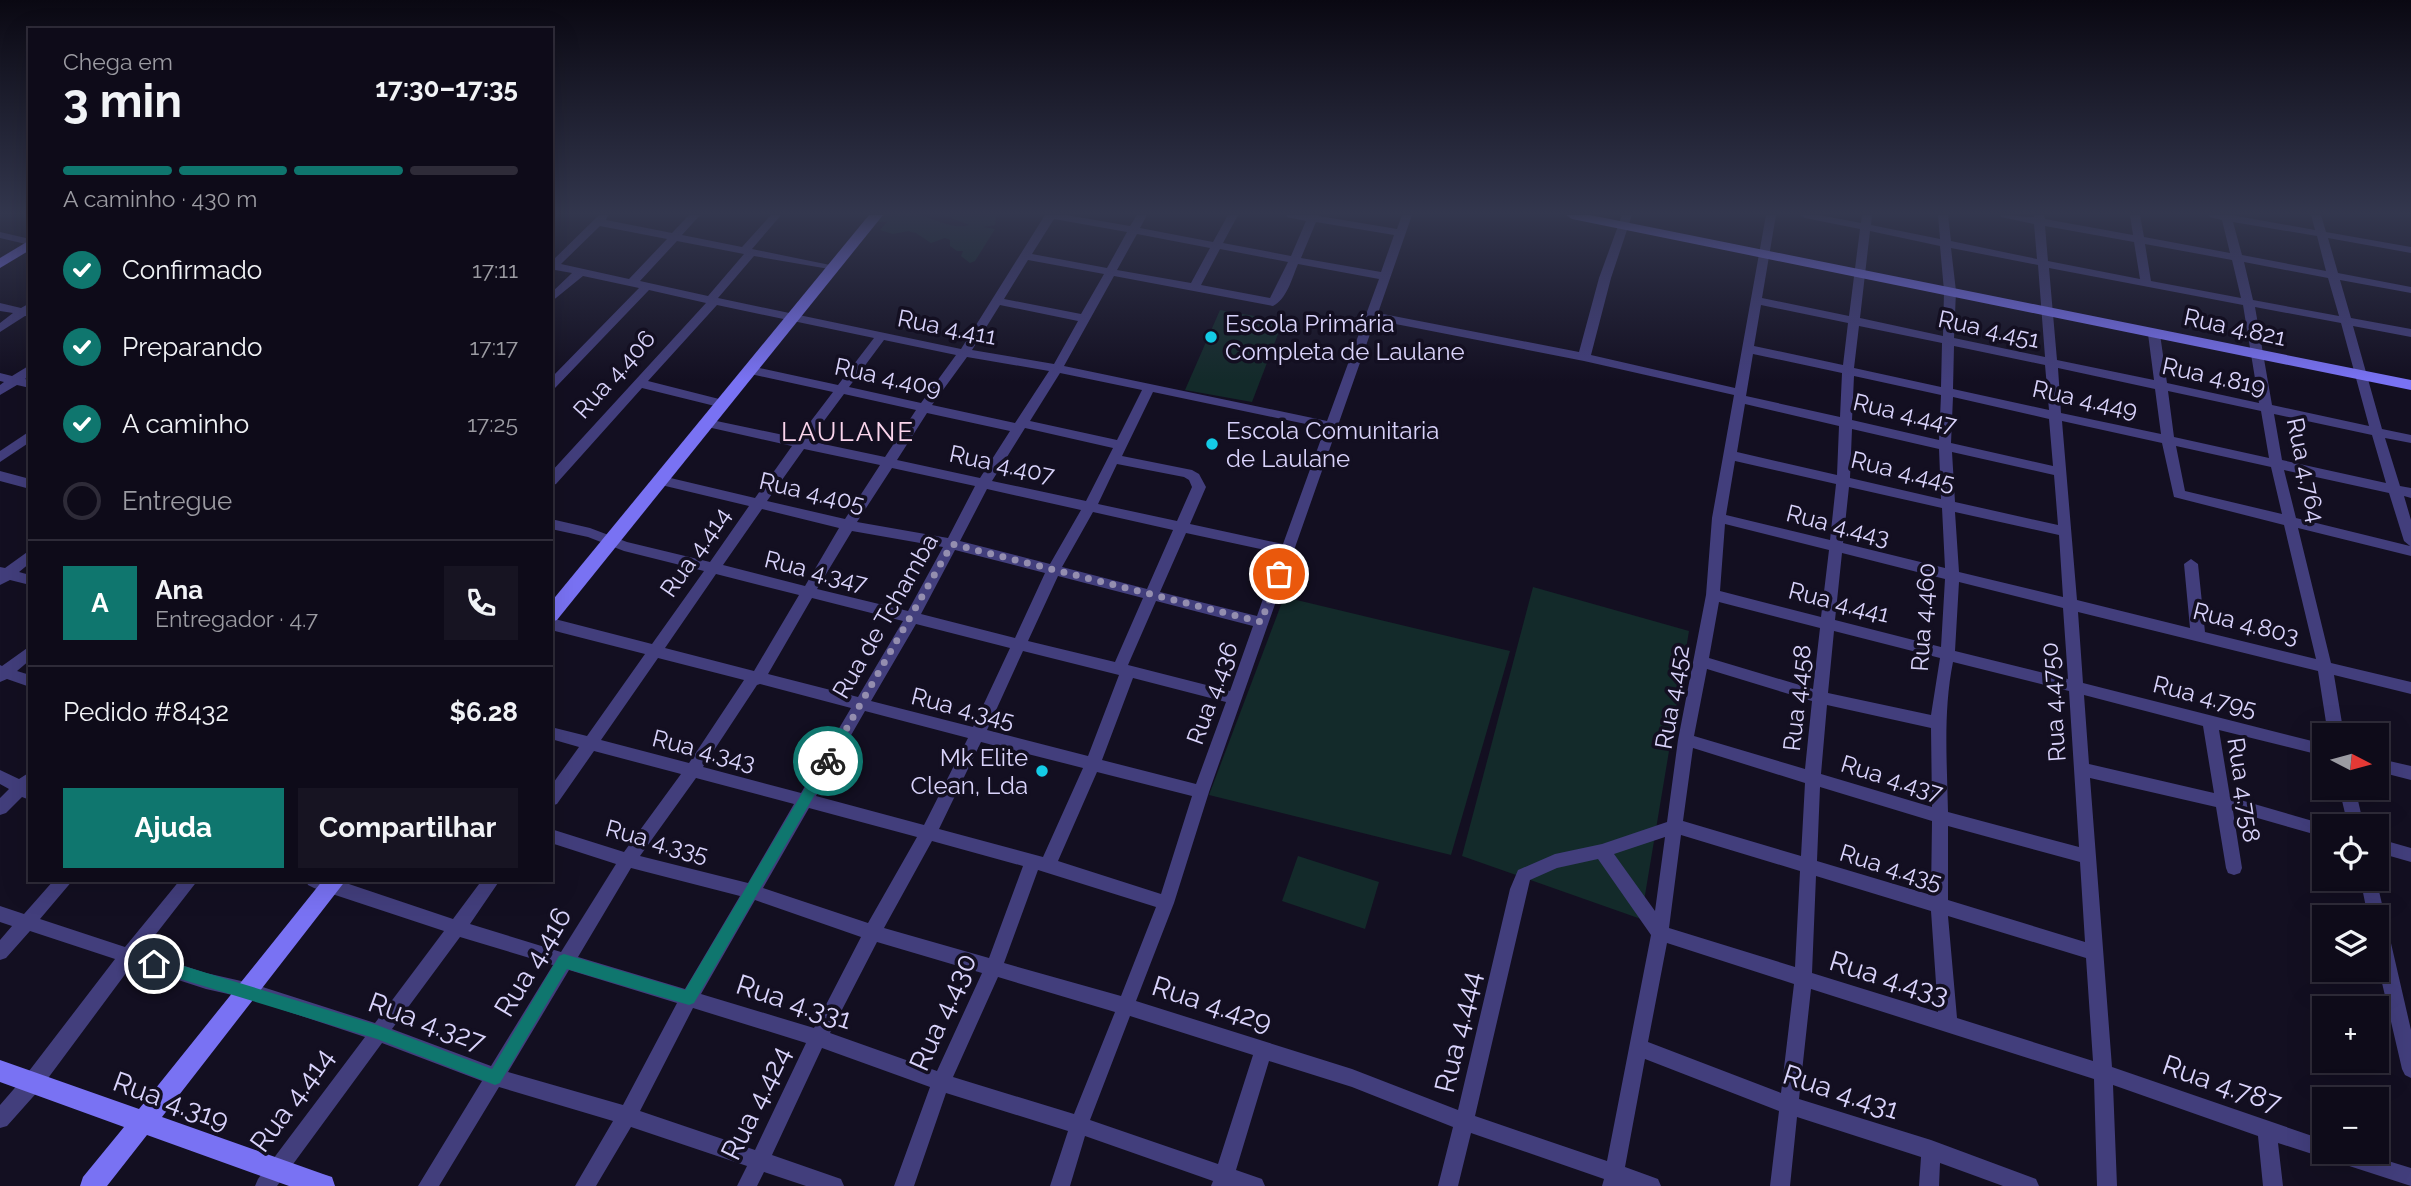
<!DOCTYPE html>
<html lang="pt">
<head>
<meta charset="utf-8">
<style>
	:root { --surface:#0e0b19; --page:#171422; --text:#f1f3f6; --muted:#9b9ba2; --line:#2e2b38; --accent:#0f766e }
	body { margin:0; font-family:Raleway,sans-serif; background:var(--page); color:var(--text); height:100vh; display:flex; flex-direction:column; font-size:26px; white-space:nowrap }
	* { box-sizing:border-box; margin:0 }
	p { font-size:23px; color:var(--muted) }
	.icon { flex:none; width:38px; height:38px; fill:none; stroke:currentColor; stroke-width:2; stroke-linecap:round; stroke-linejoin:round }
	.map { position:relative; flex:1; overflow:hidden }
	.details { position:absolute; left:28px; top:28px; width:525px; height:854px; display:flex; flex-direction:column; background:var(--surface); border-radius:0px; box-shadow:0 7px 28px #0002,0 0 0 2px var(--line) }
	.details>* { flex:none }
	.needle { width:46px; rotate:96deg }
	.tools { position:absolute; left:2312px; top:723px; display:grid; gap:14px }
	.tools a { display:grid; place-items:center; width:77px; height:77px; border-radius:0px; background:var(--surface); box-shadow:0 7px 28px #0002,0 0 0 2px var(--line); font-size:35px }
	.pin { position:absolute; display:grid; place-items:center; width:60px; height:60px; color:#fff; margin:-30px; border:4px solid #fff; border-radius:50%; box-shadow:0 2px 7px #0007 }
	.courier { position:absolute; display:grid; place-items:center; width:70px; height:70px; margin:-35px; border:5px solid #0f766e; border-radius:50%; background:#fff; color:#222; box-shadow:0 2px 9px #0007 }
	.head em { font-style:normal; font-weight:700 }
	.head div { display:flex; flex-direction:column-reverse }
	.head { display:flex; align-items:center; justify-content:space-between; height:119px; padding:0 35px }
	h1 { font-size:46px; font-weight:700; line-height:52px }
	.bar { display:grid; grid-template-columns:repeat(4,1fr); gap:10px 7px; align-content:center; height:84px; padding:0 35px }
	.bar i { height:9px; border-radius:5px; background:var(--line) }
	.bar .on { background:var(--accent) }
	.bar p { grid-column:span 4 }
	.line { display:flex; align-items:center; gap:18px; padding:0 35px; border-top:2px solid var(--line) }
	.line div { flex:1 }
	.round { display:grid; place-items:center; flex:none; width:74px; height:74px; border-radius:0px; background:var(--page) }
	ol { padding:0 35px; list-style:none }
	li { display:flex; align-items:center; gap:21px; height:77px }
	li p { margin-inline-start:auto }
	li .icon { padding:7px; border-radius:50%; background:var(--accent); color:#fff; stroke-width:4 }
	li:last-child { color:var(--muted) }
	li i { width:38px; height:38px; border:4px solid var(--line); border-radius:50% }
	.cta { display:flex; gap:14px; margin-top:auto; padding:14px 35px }
	.cta a { flex:1; height:80px; border-radius:0px; background:var(--accent); color:#fff; font-size:28px; font-weight:700; line-height:80px; text-align:center }
	.cta a+a { background:var(--page); color:var(--text) }
	.map>svg:first-child { display:block }
</style>
</head>
<body>
<div class="map">
<svg width="2411" height="1186" viewBox="0 0 2411 1186">
	<rect width="100%" height="100%" fill="#130f21"/>
	<g fill="#132a2a">
		<path d="M881,215C893,215 910,212 921,215C935,220 955,230 969,225L944,215H996L995,225L983,227L995,229L975,261L970,263L961,256L963,251H957L950,246V240L945,238L931,243L916,233L908,231L893,234L880,230L887,222H877V218Z"/>
		<path d="M1220,310L1283,321L1252,402L1185,390Z"/>
		<path d="M1533,587L1689,631L1641,919L1462,856Z"/>
		<path d="M1284,597L1510,651L1451,855L1209,795Z"/>
		<path d="M1298,856L1379,882L1365,929L1282,901Z"/>
	</g>
	<g fill="none" stroke-linecap="round" stroke-linejoin="round">
		<g fill="#423e7c" fill-rule="evenodd">
			<path d="M599,215H608L606,220L672,233L689,215H700L682,235L742,247L771,215H781L752,249L835,266V270L754,256L718,298L961,349L1045,215H1066L1130,226L1137,215H1147L1140,228L1213,242L1228,215H1238L1223,243L1291,256L1306,221L1287,217L1286,215H1319V216L1397,229L1402,215H1412L1378,313L1579,352L1599,278L1622,215H1632L1611,278L1591,355L1735,388L1766,215H1776L1762,298L1849,316L1860,229L1805,218L1800,215H1819L1861,223L1862,215H1872L1871,225L1940,239L1938,215H1948L1951,241L2037,259L2034,224L2001,217L2000,215L2034,217V215H2044L2045,219L2133,235L2130,215H2140L2144,237L2230,253L2222,220L2210,217L2209,215H2231L2315,230L2311,215H2321L2326,232L2411,247V253L2328,238L2338,273L2411,287V293L2340,280L2351,318L2411,329V337L2353,326L2382,429L2411,435V443L2385,438L2400,486L2411,488V498L2404,496L2411,520V556L2298,528L2331,663L2411,682V694L2334,675L2344,735H2328L2318,671L2078,612L2083,683L2324,744V756L2219,730L2230,797L2330,826H2324V837L2233,811L2242,868L2240,873L2234,875L2228,873L2226,868L2216,807L2090,778L2112,1067L2324,1140V1152H2359L2411,1168V1186L2278,1143L2283,1186H2263L2258,1136L2113,1085L2117,1186H2097L2094,1079L1811,989L1799,1099L1931,1140L2036,1179L2039,1186H2003L1940,1163L1939,1186H1919L1921,1157L1797,1117L1790,1186H1770L1779,1111L1645,1059L1625,1167L1658,1179L1661,1186H1602L1604,1179L1471,1133L1458,1186H1438L1453,1127L1352,1087L1269,1061L1236,1170L1262,1179L1265,1186H1211L1213,1181L1085,1136L1070,1186H1050L1068,1131L946,1093L914,1186H894L930,1087L822,1048L772,1155L841,1179L844,1186H806L764,1172L757,1186H737L747,1166L631,1127L596,1186H575L613,1121L499,1087L439,1186H418L482,1081L382,1043L277,1186H255L258,1179L365,1037L250,999L206,989L132,965L40,1089L7,1126L0,1128V1105L26,1075L115,959L30,931L6,958L0,960V940L12,926L0,922V906L24,914L54,880H73L40,919L125,947L180,880H198L142,952L206,973L250,983L375,1023L444,931L314,888L308,885L306,880H337L453,919L482,880H500L470,924L561,952L616,864L551,843V829L624,852L681,774L594,751L557,804L551,806V786L579,747L551,739V727L587,736L645,654L551,630V618L652,644L704,571L624,551L588,537L551,529V519L590,528L627,542L710,562L749,506L657,484L656,481L657,478L662,476L755,498L792,446L703,426L701,423L703,420L707,419L798,438L833,392L746,373L744,370L746,367L750,366L838,385L874,338L717,305L648,381L727,401L729,404L727,407L723,408L642,388L556,484L551,486V472L706,303L649,290L555,388L551,389V378L639,288L583,276L551,302V293L572,273L555,270L551,271V262ZM1054,219L1127,232L1107,268L1032,254ZM1316,222L1394,235L1381,272L1301,258ZM2233,222L2317,236L2326,271L2242,255ZM600,226L667,239L629,279L561,264ZM2045,226L2134,242L2140,279L2048,261ZM1870,231L1940,246L1944,291L1943,336L1860,318ZM1137,234L1210,248L1191,283L1117,270ZM677,241L744,254L708,296L640,281ZM2145,244L2232,260L2241,298L2151,281ZM1951,248L2038,265L2045,357L1954,338L1956,291ZM1220,249L1288,262L1270,298L1201,285ZM1028,260L1104,274L1081,314L1004,299ZM2244,262L2328,278L2339,316L2253,300ZM1298,264L1379,279L1327,421L1064,366L1114,276L1273,306C1287,299 1292,278 1298,264ZM2049,268L2243,305L2259,403L2167,383L2160,334L2154,330L2148,334L2154,380L2057,360ZM1000,305L1078,321L1054,364L972,350ZM1761,305L1848,323L1843,365L1754,346ZM2255,307L2341,323L2369,426L2272,405ZM1375,320L1584,361L1734,395L1712,518L1706,595L1678,740L1667,822L1602,844L1555,854L1518,870L1510,889L1458,1110L1352,1069L1136,1001L1174,903L1209,792ZM1859,326L1942,343L1941,387L1854,368ZM884,340L956,355L921,403L849,387ZM1954,346L2045,365L2049,410L1953,389ZM1753,354L1842,373L1840,417L1746,396ZM967,357L1049,371L1015,423L932,405ZM2058,368L2155,389L2161,434L2061,413ZM1060,373L1142,390L1117,440L1030,421ZM1854,376L1941,395L1939,440L1852,420ZM2168,391L2261,411L2269,458L2174,437ZM1153,392L1325,428L1283,544L1190,524L1206,487L1199,474L1192,470L1122,456ZM844,394L916,410L885,457L809,441ZM1953,397L2049,419L2053,466L1951,443ZM1745,404L1839,426L1837,475L1737,452ZM927,413L1010,431L980,478L897,460ZM2274,414L2372,435L2386,483L2282,460ZM2062,421L2162,443L2174,497L2284,525L2316,659L2205,632L2198,564L2191,559L2184,564L2190,628L2077,600ZM1025,428L1113,448L1086,501L992,481ZM1852,429L1939,449L1941,499L1850,478ZM2176,446L2271,467L2282,514L2185,491ZM804,449L880,465L845,519L767,501ZM1952,452L2054,475L2058,525L1955,502ZM1735,461L1836,484L1830,540L1726,515ZM1117,464L1184,477L1189,480L1192,487L1177,521L1098,504ZM892,468L975,486L948,538L857,522ZM2284,470L2389,493L2404,541L2410,546L2296,518ZM1849,487L1942,508L1945,568L1843,543ZM987,489L1081,510L1050,564L960,541ZM762,509L839,528L805,586L723,565ZM1093,512L1173,530L1147,589L1062,567ZM1955,512L2059,535L2063,597L1959,572ZM1725,524L1829,550L1821,617L1720,591ZM852,531L943,547L908,611L817,589ZM1186,533L1279,553L1257,616L1160,592ZM955,550L1045,573L1015,638L921,614ZM1842,553L1945,579L1941,647L1835,620ZM716,574L799,595L754,671L665,648ZM1058,576L1143,598L1115,662L1028,641ZM1959,582L2063,608L2068,679L1955,651ZM812,598L903,621L858,697L768,674ZM1156,601L1253,626L1230,691L1128,665ZM1719,602L1820,628L1813,689L1709,658ZM916,624L1010,648L973,727L871,701ZM1834,631L1940,658L1931,715L1828,693ZM1023,651L1119,675L1088,756L987,730ZM658,658L744,680L689,763L601,740ZM1953,662L2069,691L2079,847L1948,812C1947,761 1943,712 1953,662ZM1707,669L1812,701L1805,769L1694,736ZM1133,678L1226,702L1196,784L1102,760ZM760,684L851,708L801,793L703,767L757,685ZM2084,695L2203,726L2214,793L2089,764ZM1827,705L1931,728L1932,807L1821,774ZM865,711L968,738L924,825L816,796ZM981,742L1083,768L1043,857L939,829ZM1693,748L1805,783L1801,856L1683,821ZM1097,772L1192,796L1161,894L1058,861ZM696,778L794,804L748,883L640,856ZM1820,787L1932,821L1931,895L1817,861ZM809,808L917,837L868,923L763,888ZM1948,826L2080,862L2085,942L1948,900ZM1681,835L1800,871L1795,967L1669,928ZM1665,837L1655,911L1614,854ZM932,841L1023,866L989,958L884,928ZM1598,859L1651,935L1607,1161L1475,1116L1530,880L1557,868ZM631,868L740,896L685,989L578,957ZM1038,870L1156,907L1121,996L1004,963ZM1816,876L1931,911L1938,1012L1812,973ZM755,900L861,937L814,1028L701,994ZM1948,916L2086,958L2093,1061L1957,1018ZM460,937L553,965L491,1066L392,1029ZM877,942L982,973L937,1071L830,1033ZM1667,943L1794,984L1781,1093L1648,1042ZM569,970L677,1003L623,1105L508,1072ZM998,977L1115,1012L1074,1114L953,1077ZM693,1008L806,1043L755,1150L640,1111ZM1130,1016L1253,1055L1218,1164L1090,1120Z"/>
			<path d="M0,232L30,239V245L0,238Z"/>
			<path d="M0,303L21,308L30,303V316H25L0,332V323L13,313L0,311Z"/>
			<path d="M30,365V375L25,379L30,380V388L17,385L0,395V385L4,382L0,381V373L12,376Z"/>
			<path d="M30,431V442L0,462V451Z"/>
			<path d="M0,471L30,479V489L0,481Z"/>
			<path d="M30,550V563L19,572L30,575V585L10,580L0,585V567L5,568Z"/>
			<path d="M30,646V660L17,671L30,675V687L7,679L0,682V665L2,666Z"/>
			<path d="M2376,758L2411,766V780L2376,771Z"/>
			<path d="M0,770L19,779L30,772V800L22,797L6,813L0,815V798L9,789L0,784Z"/>
			<path d="M2339,788H2355L2364,826H2348Z"/>
			<path d="M2376,838L2411,848V862L2376,852Z"/>
			<path d="M2360,878H2376L2411,1030V1078L2405,1075L2402,1069L2376,957V917H2368Z"/>
		</g>
		<g fill="#7972f3" fill-rule="evenodd">
			<path d="M869,215H883L557,620L551,622V602Z"/>
			<path d="M1566,215H1590L2411,380V390L1572,219Z"/>
			<path d="M30,240V250L0,268V258Z"/>
			<path d="M323,880H346L162,1117L323,1174L332,1177L335,1186H289L147,1135L107,1186H80L83,1177L124,1127L0,1082V1060L139,1109Z"/>
		</g>
	</g>
	<linearGradient id="sky" x2="0" y2="1"><stop stop-color="#0a0812"/><stop offset="0.56" stop-color="#33374e"/><stop offset="1" stop-color="#33374e" stop-opacity="0"/></linearGradient>
	<rect width="2411" height="381" fill="url(#sky)"/>
	<path fill="#0f766e" d="M828,756L832,758V765L694,1003L689,1005L567,969L500,1083L495,1085L377,1039L154,971L147,964L154,957L377,1025L492,1069L559,956L564,954L685,990L823,758Z"/>
	<g fill="none" stroke-linecap="round" stroke-linejoin="round">
		<path stroke="#948eaf" stroke-width="7" stroke-dasharray="0 12.6" d="M828,761L952,544L1261,622L1279,574"/>
	</g>
	<g fill="#14cbe6" stroke="#130f21" stroke-width="2.5">
		<circle cx="1211" cy="337" r="7"/>
		<circle cx="1212" cy="444" r="7"/>
		<circle cx="1042" cy="771" r="7"/>
	</g>
	<g text-anchor="middle" dominant-baseline="central" stroke-width="7" stroke-linejoin="round" paint-order="stroke">
		<g font-size="24" fill="#d9d3fb" stroke="#130f21" text-anchor="start">
			<text x="1225" y="323">Escola Primária<tspan x="1225" dy="28">Completa de Laulane</tspan></text>
			<text x="1226" y="430">Escola Comunitaria<tspan x="1226" dy="28">de Laulane</tspan></text>
			<text x="1028" y="757" text-anchor="end">Mk Elite<tspan x="1028" dy="28">Clean, Lda</tspan></text>
		</g>
		<g font-size="24" fill="#d9d3fb" stroke="#130f21">
			<text transform="translate(947 327) rotate(11)">Rua 4.411</text>
			<text transform="translate(2235 327) rotate(12)">Rua 4.821</text>
			<text transform="translate(1989 329) rotate(12)">Rua 4.451</text>
			<text transform="translate(614 374) rotate(-48)">Rua 4.406</text>
			<text transform="translate(2214 376) rotate(12)">Rua 4.819</text>
			<text transform="translate(888 377) rotate(12)">Rua 4.409</text>
			<text transform="translate(2085 399) rotate(12)">Rua 4.449</text>
			<text transform="translate(1905 413) rotate(13)">Rua 4.447</text>
			<text transform="translate(1002 464) rotate(12)">Rua 4.407</text>
			<text transform="translate(2306 470) rotate(78)">Rua 4.764</text>
			<text transform="translate(1903 471) rotate(13)">Rua 4.445</text>
			<text transform="translate(812 492) rotate(13)">Rua 4.405</text>
			<text transform="translate(1838 525) rotate(14)">Rua 4.443</text>
			<text transform="translate(695 552) rotate(-55)">Rua 4.414</text>
			<text transform="translate(816 571) rotate(14)">Rua 4.347</text>
			<text transform="translate(1839 602) rotate(14)">Rua 4.441</text>
			<text transform="translate(885 616) rotate(-60)">Rua de Tchamba</text>
			<text transform="translate(1923 617) rotate(-86)">Rua 4.460</text>
			<text transform="translate(2246 623) rotate(14)">Rua 4.803</text>
			<text transform="translate(1212 693) rotate(-70)">Rua 4.436</text>
			<text transform="translate(2205 696) rotate(14)">Rua 4.795</text>
			<text transform="translate(1672 697) rotate(-80)">Rua 4.452</text>
			<text transform="translate(1797 698) rotate(-84)">Rua 4.458</text>
			<text transform="translate(2053 702) rotate(-94)">Rua 4.4750</text>
			<text transform="translate(963 708) rotate(14)">Rua 4.345</text>
			<text transform="translate(704 750) rotate(14)">Rua 4.343</text>
			<text transform="translate(1892 778) rotate(17)">Rua 4.437</text>
			<text transform="translate(2244 790) rotate(81)">Rua 4.758</text>
			<text transform="translate(657 841) rotate(15)">Rua 4.335</text>
			<text transform="translate(1891 867) rotate(17)">Rua 4.435</text>
		</g>
		<g font-size="26" letter-spacing="2" fill="#fbd5ec" stroke="#130f21">
			<text x="848" y="432">LAULANE</text>
		</g>
		<g font-size="28" fill="#d9d3fb" stroke="#130f21">
			<text transform="translate(533 962) rotate(-59)">Rua 4.416</text>
			<text transform="translate(1889 978) rotate(17)">Rua 4.433</text>
			<text transform="translate(794 1002) rotate(18)">Rua 4.331</text>
			<text transform="translate(1212 1004) rotate(18)">Rua 4.429</text>
			<text transform="translate(943 1012) rotate(-66)">Rua 4.430</text>
			<text transform="translate(427 1022) rotate(20)">Rua 4.327</text>
			<text transform="translate(1458 1032) rotate(-77)">Rua 4.444</text>
			<text transform="translate(2222 1084) rotate(19)">Rua 4.787</text>
			<text transform="translate(1841 1092) rotate(18)">Rua 4.431</text>
			<text transform="translate(292 1100) rotate(-54)">Rua 4.414</text>
			<text transform="translate(171 1101) rotate(20)">Rua 4.319</text>
			<text transform="translate(756 1103) rotate(-64)">Rua 4.424</text>
		</g>
	</g>
</svg>
<div class="tools">
<a><svg class="needle" viewBox="-14 -14 28 28"><path d="M0-13l5 13h-10z" fill="#e53935"/><path d="M0 13l5-13h-10z" fill="#9b9ba2"/></svg></a>
<a><svg class="icon" aria-label="locate" viewBox="0 0 24 24"><circle cx="12" cy="12" r="6"/><path d="M12 2v4M12 18v4M2 12h4M18 12h4"/></svg></a>
<a><svg class="icon" aria-label="layers" viewBox="0 0 24 24"><path d="M12 4l9 5-9 5-9-5zM3 14l9 5 9-5"/></svg></a>
<a>+</a>
<a>−</a>
</div>
<div class="pin" style="left:1279px;top:574px;background:#ea580c"><svg class="icon" aria-label="bag" viewBox="0 0 24 24"><path d="M5 8h14l-1 12H6zM9 8a3 3 0 0 1 6 0"/></svg></div>
<div class="pin" style="left:154px;top:964px;background:#1f2937"><svg class="icon" aria-label="home" viewBox="0 0 24 24"><path d="M3 11l9-7 9 7M6 9v11h12V9"/></svg></div>
<div class="courier" style="left:828px;top:761px"><svg class="icon" aria-label="bike" viewBox="0 0 24 24"><circle cx="6" cy="16" r="4"/><circle cx="18" cy="16" r="4"/><path d="M6 16l4-8h5l3 8M10 8l3 8H6M13 5h3"/></svg></div>
<section class="details">
<div class="head"><div><h1>3 min</h1><p>Chega em</p></div><em>17:30–17:35</em></div>
<div class="bar"><i class="on"></i><i class="on"></i><i class="on"></i><i></i><p>A caminho · 430 m</p></div>
<ol>
<li><svg class="icon" aria-label="check" viewBox="0 0 24 24"><path d="M5 12l5 5 9-10"/></svg>Confirmado<p>17:11</p></li>
<li><svg class="icon" aria-label="check" viewBox="0 0 24 24"><path d="M5 12l5 5 9-10"/></svg>Preparando<p>17:17</p></li>
<li><svg class="icon" aria-label="check" viewBox="0 0 24 24"><path d="M5 12l5 5 9-10"/></svg>A caminho<p>17:25</p></li>
<li><i></i>Entregue</li>
</ol>
<div class="line" style="height:126px"><b class="round" style="background:var(--accent);color:#fff">A</b><div><b>Ana</b><p>Entregador · 4.7</p></div><a class="round"><svg class="icon" aria-label="phone" viewBox="0 0 24 24"><path d="M5 4h4l2 5-3 2q2 4 5 5l2-3 5 2v4C11 20 4 13 5 4z"/></svg></a></div>
<div class="line" style="height:91px"><div>Pedido #8432</div><b>$6.28</b></div>
<div class="cta"><a>Ajuda</a><a>Compartilhar</a></div>
</section>
</div>
</body>
</html>
